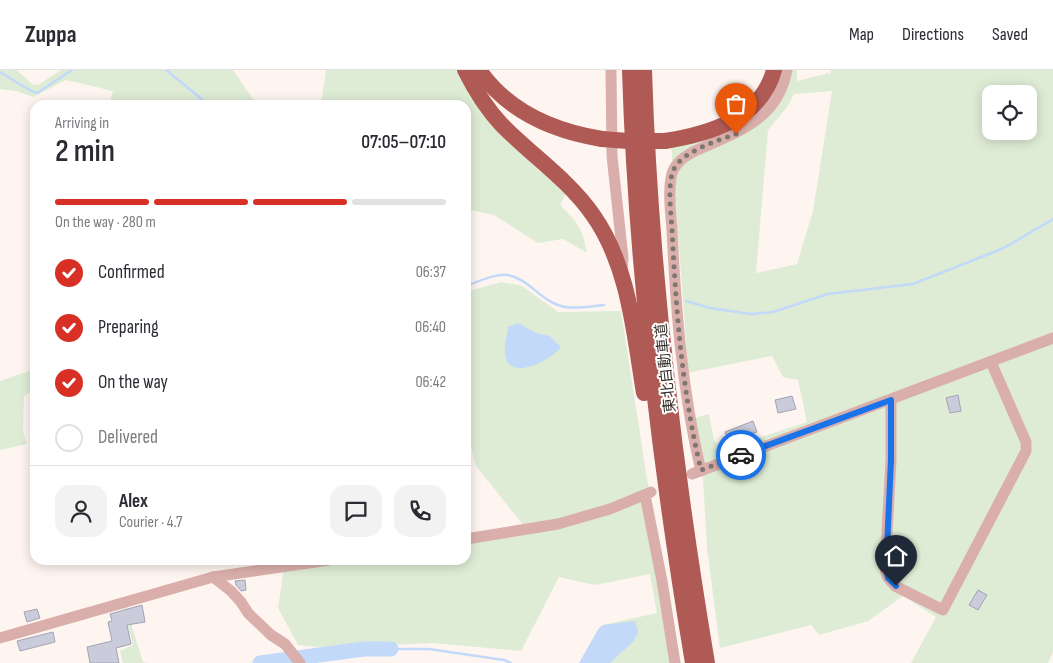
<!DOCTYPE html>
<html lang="en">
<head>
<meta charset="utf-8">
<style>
	:root { --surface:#fff; --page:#f2f2f3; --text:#2b2b33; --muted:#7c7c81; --line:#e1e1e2; --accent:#d93025 }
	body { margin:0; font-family:"Sofia Sans Condensed","Noto Sans JP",sans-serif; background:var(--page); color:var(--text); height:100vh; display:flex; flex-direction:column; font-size:19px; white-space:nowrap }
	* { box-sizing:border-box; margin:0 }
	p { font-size:16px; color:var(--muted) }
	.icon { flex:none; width:28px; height:28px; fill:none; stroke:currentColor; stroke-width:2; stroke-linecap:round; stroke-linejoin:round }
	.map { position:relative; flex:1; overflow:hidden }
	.side { position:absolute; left:30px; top:30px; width:441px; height:465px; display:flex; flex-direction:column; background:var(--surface); border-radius:15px; box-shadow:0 2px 12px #0003 }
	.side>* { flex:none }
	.fabs { position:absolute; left:982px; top:15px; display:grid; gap:10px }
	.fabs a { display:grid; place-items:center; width:55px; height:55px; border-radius:10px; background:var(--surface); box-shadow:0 2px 12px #0003; font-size:25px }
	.pin { position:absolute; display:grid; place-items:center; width:42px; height:42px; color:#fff; margin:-51px -21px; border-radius:50% 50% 50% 0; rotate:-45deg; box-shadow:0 0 5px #0007 }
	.pin .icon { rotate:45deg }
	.courier { position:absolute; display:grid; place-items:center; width:50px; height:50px; margin:-25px; border:4px solid #1a73e8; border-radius:50%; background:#fff; color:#222; box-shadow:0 1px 6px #0007 }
	.head em { font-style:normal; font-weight:600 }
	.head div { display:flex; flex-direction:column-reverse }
	.head { display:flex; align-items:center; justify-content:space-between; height:85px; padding:0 25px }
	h1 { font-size:32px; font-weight:600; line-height:38px }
	.bar { display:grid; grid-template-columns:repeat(4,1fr); gap:8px 5px; align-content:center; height:60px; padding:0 25px }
	.bar i { height:6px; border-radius:4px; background:var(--line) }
	.bar .active { background:var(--accent) }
	.bar p { grid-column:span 4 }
	.line { display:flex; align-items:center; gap:12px; padding:0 25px; border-top:1px solid var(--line) }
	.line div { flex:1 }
	.round { display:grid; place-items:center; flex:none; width:52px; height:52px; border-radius:15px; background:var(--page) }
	ol { padding:0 25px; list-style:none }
	li { display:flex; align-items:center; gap:15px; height:55px }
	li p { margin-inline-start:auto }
	li .icon { padding:5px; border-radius:50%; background:var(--accent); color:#fff; stroke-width:4 }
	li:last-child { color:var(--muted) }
	li i { width:28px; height:28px; border:2px solid var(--line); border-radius:50% }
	header { display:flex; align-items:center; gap:30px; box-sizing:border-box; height:70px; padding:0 25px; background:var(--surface); border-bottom:1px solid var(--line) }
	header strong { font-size:24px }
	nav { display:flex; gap:28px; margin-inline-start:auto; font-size:18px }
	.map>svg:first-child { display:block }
</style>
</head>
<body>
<header>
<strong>Zuppa</strong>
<nav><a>Map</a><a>Directions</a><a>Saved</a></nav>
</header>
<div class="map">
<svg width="1053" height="593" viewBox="0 0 1053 593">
	<rect width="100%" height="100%" fill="#fef5f0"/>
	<g fill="#deecd5" fill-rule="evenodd">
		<path d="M0,0H17L32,14L38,15L61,0H233L253,29L264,35H116L110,32L113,21L66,10L33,27L16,21L0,19Z"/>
		<path d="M326,0H457L458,5L494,55L534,96L566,124L560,135C578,153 582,157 587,183L563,169L538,173L494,145L466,139V35H321Z"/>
		<path d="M781,0H797V11L829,3L830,6L831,0H1053V582L1048,593H911L936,547L903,526L868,551L819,565L811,555L720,578L707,478L703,408L694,348L709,344L714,370L722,380L807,352L798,310L783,307L772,286L687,303L685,256L671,75L723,65ZM832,21L813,141L797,194L756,203L768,60L787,37L794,24ZM991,24H1029V61H991Z"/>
		<path d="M501,212L522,216L558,242L621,241L647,409L681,593H579L599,558L603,555L657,543L650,504L595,515L559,507L521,581L432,573L327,578L298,575L278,538L285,492L301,490H466V465L524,456L476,396L466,359V222Z"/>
		<path d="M35,299V320L24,326L23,361L27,374L0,380V311Z"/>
		<path d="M126,534L132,557L143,592L149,593H123L120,581L133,575L123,536Z"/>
	</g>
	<g fill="#c2d9fa">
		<path d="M518,253L536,263L550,266L561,277C552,289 513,311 506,288C503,279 507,266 508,257Z"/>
		<path d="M635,551L638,562L634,571L610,593H579L599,558L603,555Z"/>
	</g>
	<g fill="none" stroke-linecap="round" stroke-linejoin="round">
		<g stroke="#c2d9fa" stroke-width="2.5">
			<path d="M166,0L209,35"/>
			<path d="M0,2C9,7 30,22 37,23L72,0"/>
			<path d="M466,216C478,212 495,203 508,205C529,209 541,231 561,236C574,240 591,236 604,235"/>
			<path d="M686,231L710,238L751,244L773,242L828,224L913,214L1004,178L1053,149"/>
			<path d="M391,579H429L504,590L511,593"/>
		</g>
		<path stroke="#c2d9fa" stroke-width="15" d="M260,593L364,579H391"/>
	</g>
	<g fill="#caccdb" stroke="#a3a4b3">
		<path d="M958,325L961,341L950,343L946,328Z"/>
		<path d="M792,326L796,339L778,343L775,330Z"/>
		<path d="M753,351L757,362L747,365L746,364L729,371L725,362Z"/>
		<path d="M245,510L246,520L241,521L236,515L235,511Z"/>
		<path d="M978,520L987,525L978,540L969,535Z"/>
		<path d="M142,535L145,552L127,555L131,574L116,578L119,593H90L87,577L112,571L108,552L112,551L110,544Z"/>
		<path d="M37,539L40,548L27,552L24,542Z"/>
		<path d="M53,562L55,572L20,581L17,571Z"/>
	</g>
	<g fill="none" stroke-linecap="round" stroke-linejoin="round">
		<g stroke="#daafab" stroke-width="11">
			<path d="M611,0L612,86L623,188L622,199"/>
			<path d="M891,330V390L885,499L888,508L895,516L943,540L1026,381V372L991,292"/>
			<path d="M701,401C682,321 676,242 672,160C671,146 666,109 675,97C683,85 697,80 709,75C746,59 779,44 787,0"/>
			<path d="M692,404L1053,268"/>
			<path d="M645,425L662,511L675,593"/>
			<path d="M466,469L558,454L610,439L651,422"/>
			<path d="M213,507L231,521L241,532L248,543L271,565L285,574L300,593"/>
			<path d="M0,568L213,507L329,490"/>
		</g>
		<g stroke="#af5a54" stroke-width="16">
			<path d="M465,0C475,20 486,38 501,54C531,85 568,109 593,145C629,196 634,263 644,323"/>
			<path d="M479,0C508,42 553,61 602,69"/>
			<path d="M630,0C636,199 660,397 693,593"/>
			<path d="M644,0C650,199 674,397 707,593"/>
			<path d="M665,71C709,64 761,49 774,0"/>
		</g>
		<path stroke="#af5a54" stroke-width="16" d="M602,69L628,71H665"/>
	</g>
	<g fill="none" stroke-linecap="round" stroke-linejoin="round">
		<path stroke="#7d7672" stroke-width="5" stroke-dasharray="0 9" d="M736,64C717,71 683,81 674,99C667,112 671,144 672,159C676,241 682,321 701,400L741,385"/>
		<path stroke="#1a73e8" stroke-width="6" d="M741,385L891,330V390L886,499L888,508L896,516"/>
	</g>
	<g text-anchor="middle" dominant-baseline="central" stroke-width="4" stroke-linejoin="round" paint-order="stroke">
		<g font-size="15" fill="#37312e" stroke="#fff">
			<text transform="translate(666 298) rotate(-96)">東北自動車道</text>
		</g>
	</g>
</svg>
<div class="fabs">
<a><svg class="icon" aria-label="locate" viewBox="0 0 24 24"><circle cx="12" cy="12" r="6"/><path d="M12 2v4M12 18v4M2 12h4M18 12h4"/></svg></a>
</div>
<div class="pin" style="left:736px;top:64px;background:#ea580c"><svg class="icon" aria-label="bag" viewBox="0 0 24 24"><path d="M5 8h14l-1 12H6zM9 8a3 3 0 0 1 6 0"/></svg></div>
<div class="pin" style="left:896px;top:516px;background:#1f2937"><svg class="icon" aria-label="home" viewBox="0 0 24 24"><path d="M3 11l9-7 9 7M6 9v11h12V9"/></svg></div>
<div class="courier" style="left:741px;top:385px"><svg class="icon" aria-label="car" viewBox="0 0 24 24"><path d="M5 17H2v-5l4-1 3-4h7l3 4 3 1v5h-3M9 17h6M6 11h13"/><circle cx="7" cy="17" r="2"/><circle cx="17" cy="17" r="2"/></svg></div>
<section class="side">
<div class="head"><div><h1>2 min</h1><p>Arriving in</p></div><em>07:05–07:10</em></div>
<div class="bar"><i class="active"></i><i class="active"></i><i class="active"></i><i></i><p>On the way · 280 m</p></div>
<ol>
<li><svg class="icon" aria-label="check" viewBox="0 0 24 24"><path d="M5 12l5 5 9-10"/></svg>Confirmed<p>06:37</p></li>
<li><svg class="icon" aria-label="check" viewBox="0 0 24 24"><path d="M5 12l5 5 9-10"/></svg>Preparing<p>06:40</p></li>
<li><svg class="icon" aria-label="check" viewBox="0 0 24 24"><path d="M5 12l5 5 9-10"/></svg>On the way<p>06:42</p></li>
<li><i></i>Delivered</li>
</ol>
<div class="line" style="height:90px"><a class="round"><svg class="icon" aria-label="person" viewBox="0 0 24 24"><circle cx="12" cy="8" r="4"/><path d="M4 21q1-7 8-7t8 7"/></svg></a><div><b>Alex</b><p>Courier · 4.7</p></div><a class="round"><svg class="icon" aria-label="chat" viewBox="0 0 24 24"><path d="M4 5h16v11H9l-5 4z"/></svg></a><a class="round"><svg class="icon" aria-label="phone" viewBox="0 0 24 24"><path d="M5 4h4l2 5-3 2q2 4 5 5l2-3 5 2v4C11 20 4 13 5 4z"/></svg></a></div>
</section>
</div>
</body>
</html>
